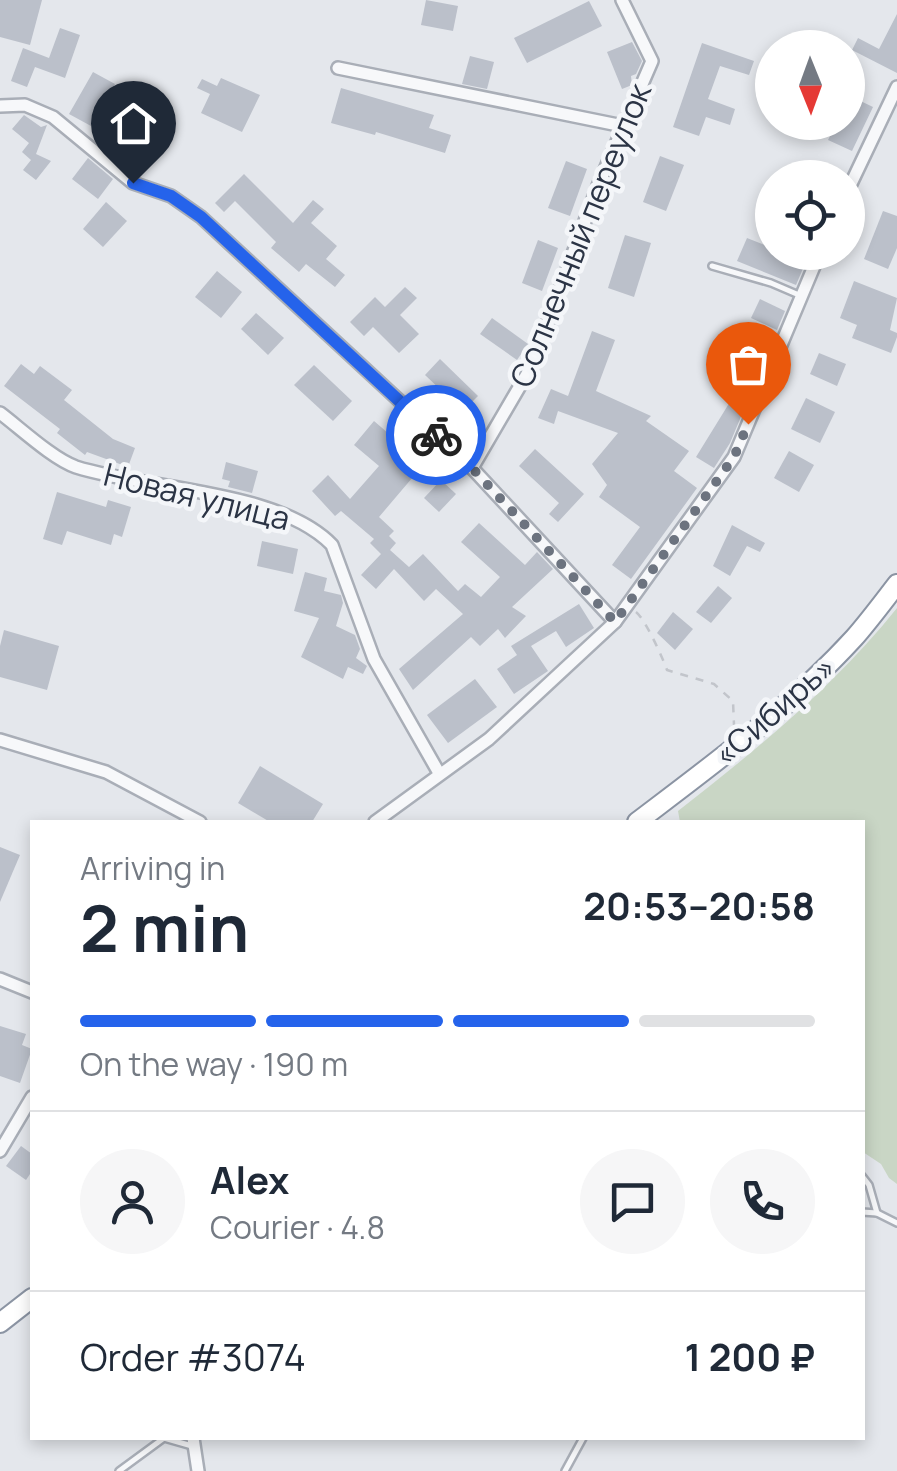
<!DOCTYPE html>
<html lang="en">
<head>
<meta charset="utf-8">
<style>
	:root { --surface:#fff; --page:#f6f6f7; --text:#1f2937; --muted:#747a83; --line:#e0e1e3; --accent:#2563eb }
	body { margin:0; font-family:Manrope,sans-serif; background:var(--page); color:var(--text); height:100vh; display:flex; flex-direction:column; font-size:38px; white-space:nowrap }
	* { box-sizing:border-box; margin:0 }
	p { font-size:32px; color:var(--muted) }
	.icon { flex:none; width:55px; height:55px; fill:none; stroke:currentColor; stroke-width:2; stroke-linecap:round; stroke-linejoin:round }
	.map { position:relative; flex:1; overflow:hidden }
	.side { position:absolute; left:30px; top:820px; width:835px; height:620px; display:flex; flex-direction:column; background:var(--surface); border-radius:0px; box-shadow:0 5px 15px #0003 }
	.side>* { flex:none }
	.needle { width:65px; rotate:179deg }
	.tools { position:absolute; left:755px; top:30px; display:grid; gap:20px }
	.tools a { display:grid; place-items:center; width:110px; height:110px; border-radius:50%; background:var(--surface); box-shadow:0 5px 15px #0003; font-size:50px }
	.pin { position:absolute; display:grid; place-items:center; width:85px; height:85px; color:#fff; margin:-102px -42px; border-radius:50% 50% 50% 0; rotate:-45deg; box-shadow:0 0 10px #0007 }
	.pin .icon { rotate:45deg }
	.courier { position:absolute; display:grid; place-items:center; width:100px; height:100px; margin:-50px; border:8px solid #2563eb; border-radius:50%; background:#fff; color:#222; box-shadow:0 2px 12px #0007 }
	.headline em { font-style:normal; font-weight:700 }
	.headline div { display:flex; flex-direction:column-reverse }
	.headline { display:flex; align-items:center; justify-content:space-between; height:170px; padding:0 50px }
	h1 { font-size:65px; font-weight:700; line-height:75px }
	.bar { display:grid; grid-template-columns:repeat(4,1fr); gap:15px 10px; align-content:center; height:120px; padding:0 50px }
	.bar i { height:12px; border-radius:8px; background:var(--line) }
	.bar .on { background:var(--accent) }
	.bar p { grid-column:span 4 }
	.line { display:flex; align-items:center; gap:25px; padding:0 50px; border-top:2px solid var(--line) }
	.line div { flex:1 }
	.round { display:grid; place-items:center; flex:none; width:105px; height:105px; border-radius:52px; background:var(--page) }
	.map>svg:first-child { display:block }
</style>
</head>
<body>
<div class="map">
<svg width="897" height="1471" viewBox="0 0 897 1471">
	<rect width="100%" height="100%" fill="#e4e7ec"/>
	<path fill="#c9d6c5" d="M897,608V1184L889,1178L881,1164L863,1152L862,822H680L678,811C756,750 835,686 897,608Z"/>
	<g fill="#bbc0ca">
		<path d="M0,0H42L30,45L0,37Z"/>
		<path d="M426,0L458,6L453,31L421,25Z"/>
		<path d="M589,1L602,26L527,63L514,38Z"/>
		<path d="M897,14V73L852,50L858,38L879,49Z"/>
		<path d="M60,28L80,35L65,78L35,67L27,87L11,81L23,48L49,58Z"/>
		<path d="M632,42L642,61L636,74L631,76L632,85L622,89L607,52Z"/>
		<path d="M702,43L754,61L749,75L720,66L708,99L735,109L730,125L706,117L699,136L673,127Z"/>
		<path d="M470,56L494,62L487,89L462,84Z"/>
		<path d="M93,72L115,84L111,91L140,106L128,128L99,112L91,126L69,114Z"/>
		<path d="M221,78L260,95L242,132L201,113L210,94L197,88L202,79L217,86Z"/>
		<path d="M341,88L434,115L429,128L451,135L445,153L376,132L375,135L331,123Z"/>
		<path d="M848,95L873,107L852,151L828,140L837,122H848Z"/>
		<path d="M24,115L41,127L47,125L36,154L51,161L36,180L23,170L31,160L22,152L29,143L12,129Z"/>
		<path d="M660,156L684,165L666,211L643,202Z"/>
		<path d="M88,158L113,179L98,199L72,179Z"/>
		<path d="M566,161L587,169L570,216L548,208Z"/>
		<path d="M244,174L293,223L313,200L324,209L311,223L337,246L326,259L345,275L335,287L306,264L299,272L271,248L276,242L235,201L224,212L215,203Z"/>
		<path d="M106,202L127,221L103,247L83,229Z"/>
		<path d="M883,211L897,216V248L888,269L864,259Z"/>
		<path d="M625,235L651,243L634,297L608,288Z"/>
		<path d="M747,238L772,248V252H810L796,285L737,261Z"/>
		<path d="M538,240L558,248L542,291L522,283Z"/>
		<path d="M217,271L242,292L221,318L195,297Z"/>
		<path d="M854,281L897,298L890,330L897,333V337L891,353L852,338L857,325L840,318Z"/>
		<path d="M405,287L417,298L400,315L419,334L399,353L373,327L364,336L350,322L375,297L385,307Z"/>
		<path d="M760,299L785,311L777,330L751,318Z"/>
		<path d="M256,313L284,338L268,355L241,329Z"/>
		<path d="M492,318L528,344L517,360L480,334Z"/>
		<path d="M592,331L615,340L596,391L651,416L646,421L689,451L674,471L697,488L631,579L612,565L640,527L599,497L607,485L592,464L618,433L558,411L554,424L538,418L551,389L568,396Z"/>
		<path d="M819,353L846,364L837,386L810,374Z"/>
		<path d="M440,359L478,396L463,411L425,375Z"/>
		<path d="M740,363L760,371L730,443L714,468L696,457L733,397L724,392Z"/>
		<path d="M21,364L34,374L40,366L72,390L64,400L113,439L135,448L128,467L87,452L85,455L57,433L60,429L4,386Z"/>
		<path d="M314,365L352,401L333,421L294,385Z"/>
		<path d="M806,398L835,412L820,443L791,429Z"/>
		<path d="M374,421L424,464L379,517L394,531L389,536L396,543L390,550L409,567L423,554L458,591L465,584L481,597L500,577L461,542L479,523L525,565L537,552L553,569L512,607L526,616L505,638L498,629L480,646L471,637L413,690L399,669L463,614L436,589L424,601L394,569L376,589L361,575L381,554L370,543L374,539L341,511L335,516L312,491L328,475L350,499L379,466L354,445Z"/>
		<path d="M535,449L584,494L558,522L549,514L559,503L519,466Z"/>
		<path d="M789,451L814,465L799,492L774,478Z"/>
		<path d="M226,462L258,471L252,493L228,487L230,481L222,479Z"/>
		<path d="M441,480L456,494L439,512L424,498Z"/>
		<path d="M57,492L106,507L108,500L131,507L122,537L114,534L111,545L67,531L62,545L43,539Z"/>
		<path d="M732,525L765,543L760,552L747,546L730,576L713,566Z"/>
		<path d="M262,541L298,549L293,574L257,566Z"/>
		<path d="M305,572L327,578L324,591L341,595L343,603L336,626L355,635L360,649L356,658L367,666L363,674L348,667L343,679L301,657L319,618L294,611Z"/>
		<path d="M718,586L732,598L711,623L696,612Z"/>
		<path d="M579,604L594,628L566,647L556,631L531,646L548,671L514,694L497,669L517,655L511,646Z"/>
		<path d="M673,612L693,629L675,650L657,633Z"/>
		<path d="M4,630L59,646L47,690L0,677V646Z"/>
		<path d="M475,679L497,707L448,743L427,715Z"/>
		<path d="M260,766L323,804L312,822H270L238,803Z"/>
		<path d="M0,847L20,855L0,902Z"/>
		<path d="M0,1026L26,1034L22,1045L32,1049L20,1083L0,1076Z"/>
		<path d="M21,1146L32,1154V1171L26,1180L6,1166Z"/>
	</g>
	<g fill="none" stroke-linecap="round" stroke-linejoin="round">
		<g stroke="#a9aeb7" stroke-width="10">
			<g id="service">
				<path d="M712,266L771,283L799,295"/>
				<path d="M862,1176L869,1185L877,1213"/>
				<path d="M862,1212L877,1213L897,1223"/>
				<path d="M119,1471L164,1438L192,1446"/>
				<path d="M565,1471L583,1438"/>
			</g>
		</g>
		<g stroke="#a9aeb7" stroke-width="16">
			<g id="minor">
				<path d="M338,68L623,126"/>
				<path d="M0,106L25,105L53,117L133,183L171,196L201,217L472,468L615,622"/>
				<path d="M848,190L897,87"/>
				<path d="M0,413C20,428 53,459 76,467C148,490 279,490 332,545L374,659L439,773"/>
				<path d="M472,468L531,367L598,186L652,61L622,0"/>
				<path d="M0,740L106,772L200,822"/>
				<path d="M375,822L489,739L615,622L734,457L820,252"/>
				<path d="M0,979L32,992"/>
				<path d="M0,1151L32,1097"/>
				<path d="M193,1438L198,1471"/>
			</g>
		</g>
		<g stroke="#8b94a3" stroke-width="22">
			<g id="trunk">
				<path d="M637,822C712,765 790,708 854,638C869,621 883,602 897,584"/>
				<path d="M0,1323L32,1298"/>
			</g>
		</g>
		<path stroke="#c2c5cb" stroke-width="2.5" stroke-dasharray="8 8" stroke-linecap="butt" d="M636,612C645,619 662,656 667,670L714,684L733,701L734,725"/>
		<use href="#service" stroke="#f7f8fa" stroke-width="5"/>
		<use href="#minor" stroke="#f7f8fa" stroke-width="11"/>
		<use href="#trunk" stroke="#fff" stroke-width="18"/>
	</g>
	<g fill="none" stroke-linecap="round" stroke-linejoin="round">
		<path stroke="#6c737f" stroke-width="10" stroke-dasharray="0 18" d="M436,435L472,468L615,622L734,457L748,424"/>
		<path stroke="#2563eb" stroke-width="12" d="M133,183L171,196L201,217L436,435"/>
	</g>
	<g text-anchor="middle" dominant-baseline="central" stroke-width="9" stroke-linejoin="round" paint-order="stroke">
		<g font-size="32" fill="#2b3445" stroke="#f4f6f9">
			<text transform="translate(580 235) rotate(-68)">Солнечный переулок</text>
			<text transform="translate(197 496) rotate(14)">Новая улица</text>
			<text transform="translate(774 710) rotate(-41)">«Сибирь»</text>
		</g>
	</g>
</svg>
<div class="tools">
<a><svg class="needle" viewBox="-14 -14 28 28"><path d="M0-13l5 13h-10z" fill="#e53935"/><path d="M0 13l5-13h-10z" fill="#747a83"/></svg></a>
<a><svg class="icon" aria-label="locate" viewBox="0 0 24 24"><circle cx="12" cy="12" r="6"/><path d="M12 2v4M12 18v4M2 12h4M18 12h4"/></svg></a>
</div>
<div class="pin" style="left:748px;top:424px;background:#ea580c"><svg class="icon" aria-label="bag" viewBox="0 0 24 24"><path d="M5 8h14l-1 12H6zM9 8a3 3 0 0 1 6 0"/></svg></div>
<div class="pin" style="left:133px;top:183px;background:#1f2937"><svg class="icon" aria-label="home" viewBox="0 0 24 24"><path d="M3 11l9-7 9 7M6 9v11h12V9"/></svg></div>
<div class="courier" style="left:436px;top:435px"><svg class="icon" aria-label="bike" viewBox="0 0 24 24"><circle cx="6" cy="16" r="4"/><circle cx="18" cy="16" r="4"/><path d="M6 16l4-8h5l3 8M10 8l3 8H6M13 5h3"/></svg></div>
<section class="side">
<div class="headline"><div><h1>2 min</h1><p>Arriving in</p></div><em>20:53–20:58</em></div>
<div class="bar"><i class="on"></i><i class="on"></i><i class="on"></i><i></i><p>On the way · 190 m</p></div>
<div class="line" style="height:180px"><a class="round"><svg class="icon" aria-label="person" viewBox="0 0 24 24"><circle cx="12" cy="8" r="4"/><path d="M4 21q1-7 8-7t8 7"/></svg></a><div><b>Alex</b><p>Courier · 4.8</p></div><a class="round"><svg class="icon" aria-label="chat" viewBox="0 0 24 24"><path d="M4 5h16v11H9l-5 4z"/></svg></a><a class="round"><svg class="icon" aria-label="phone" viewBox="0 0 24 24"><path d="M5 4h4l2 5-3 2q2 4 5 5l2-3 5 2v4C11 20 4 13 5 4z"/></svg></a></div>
<div class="line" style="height:130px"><div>Order #3074</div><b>1 200 ₽</b></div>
</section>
</div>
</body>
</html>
